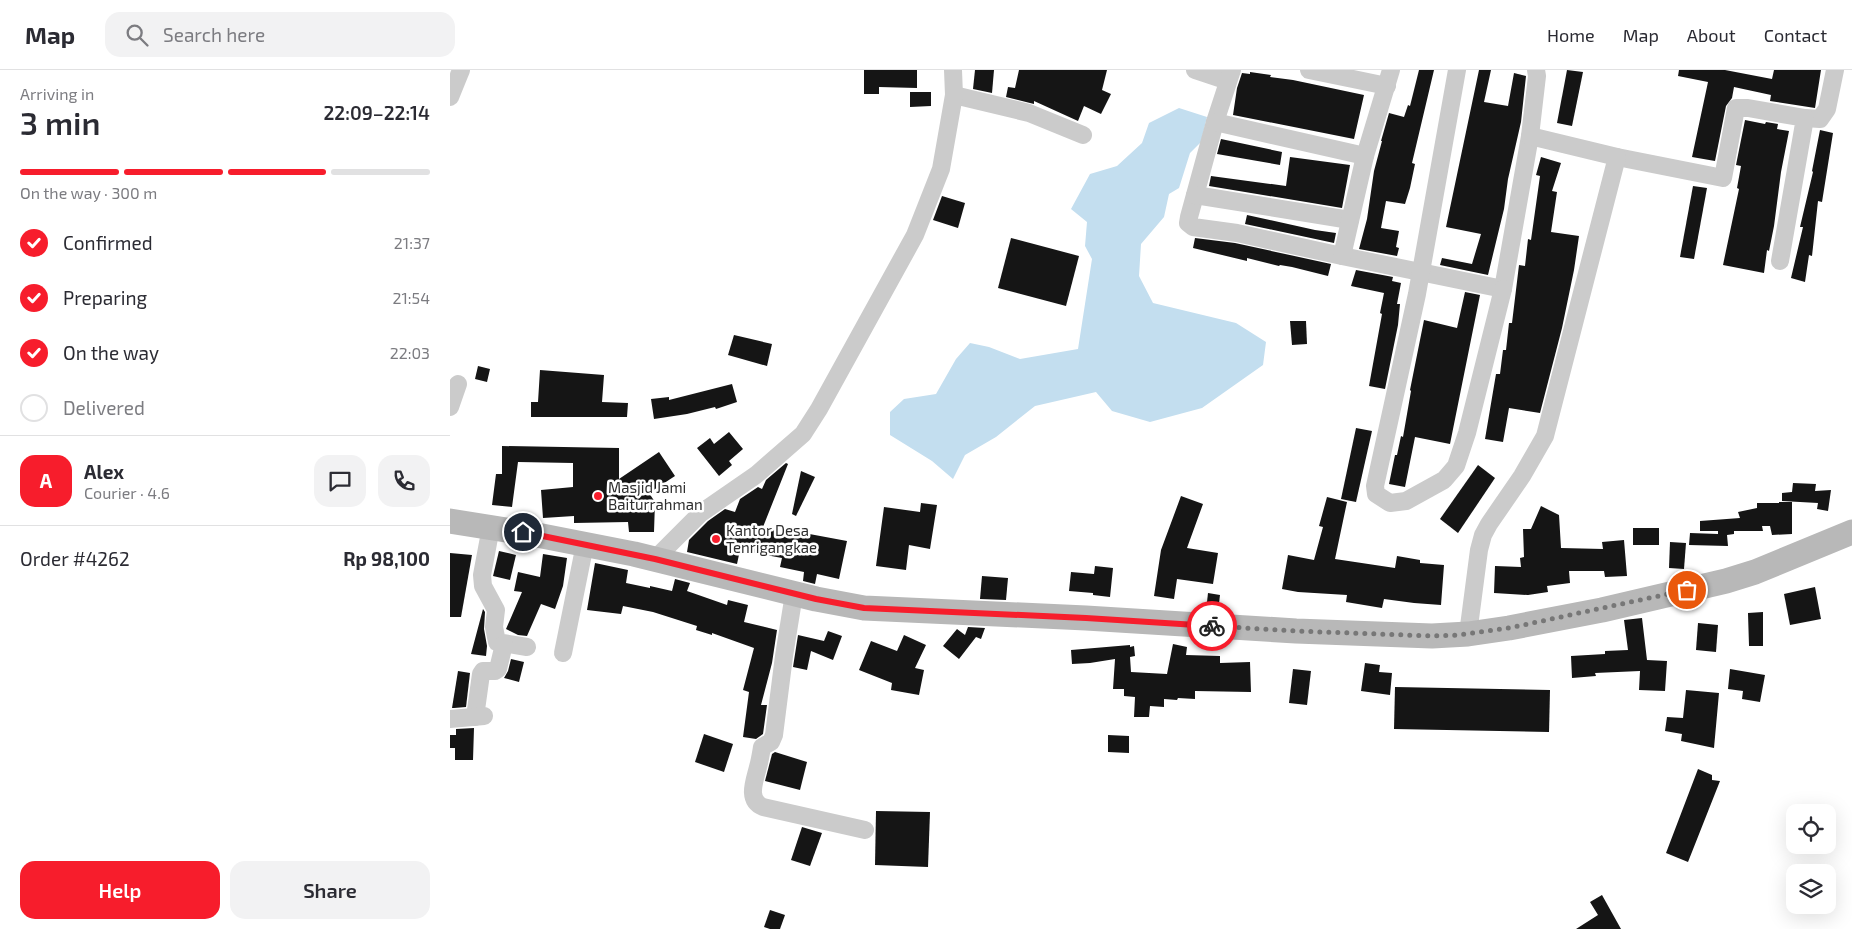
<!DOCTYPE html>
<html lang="en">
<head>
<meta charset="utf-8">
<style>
	:root { --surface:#fff; --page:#f2f2f3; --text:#2b2b33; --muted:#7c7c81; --line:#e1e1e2; --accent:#f71d2c }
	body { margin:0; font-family:"Exo 2",sans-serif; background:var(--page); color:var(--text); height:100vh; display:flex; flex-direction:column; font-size:19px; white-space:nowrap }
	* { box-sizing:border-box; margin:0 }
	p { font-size:16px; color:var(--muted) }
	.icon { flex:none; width:28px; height:28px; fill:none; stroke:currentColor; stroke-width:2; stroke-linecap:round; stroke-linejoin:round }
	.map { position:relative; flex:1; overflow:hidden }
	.side { display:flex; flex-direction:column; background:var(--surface); width:450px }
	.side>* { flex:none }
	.controls { position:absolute; left:1336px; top:734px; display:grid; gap:10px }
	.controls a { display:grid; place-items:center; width:50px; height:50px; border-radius:10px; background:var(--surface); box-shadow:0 5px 20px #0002; font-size:25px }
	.pin { position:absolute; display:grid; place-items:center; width:42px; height:42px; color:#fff; margin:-21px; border:2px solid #fff; border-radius:50%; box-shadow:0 1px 5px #0007 }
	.courier { position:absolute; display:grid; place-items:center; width:50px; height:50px; margin:-25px; border:4px solid #f71d2c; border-radius:50%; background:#fff; color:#222; box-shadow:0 1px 6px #0007 }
	.overview em { font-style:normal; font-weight:600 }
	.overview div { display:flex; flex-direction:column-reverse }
	.overview { display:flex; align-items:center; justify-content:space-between; height:85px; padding:0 20px }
	h1 { font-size:32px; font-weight:600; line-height:38px }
	.bar { display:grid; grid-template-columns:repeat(4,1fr); gap:8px 5px; align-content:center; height:60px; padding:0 20px }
	.bar i { height:6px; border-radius:4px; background:var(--line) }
	.bar .selected { background:var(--accent) }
	.bar p { grid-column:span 4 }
	.line { display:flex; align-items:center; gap:12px; padding:0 20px; border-top:1px solid var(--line) }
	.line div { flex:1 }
	.round { display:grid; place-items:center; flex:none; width:52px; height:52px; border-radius:15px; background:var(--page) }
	ol { padding:0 20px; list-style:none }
	li { display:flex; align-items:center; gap:15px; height:55px }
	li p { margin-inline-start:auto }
	li .icon { padding:5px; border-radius:50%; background:var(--accent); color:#fff; stroke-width:4 }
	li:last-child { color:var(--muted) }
	li i { width:28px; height:28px; border:2px solid var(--line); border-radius:50% }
	.primary-button { display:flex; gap:10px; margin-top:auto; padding:10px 20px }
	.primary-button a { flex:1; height:58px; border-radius:15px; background:var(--accent); color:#fff; font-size:20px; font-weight:600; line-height:58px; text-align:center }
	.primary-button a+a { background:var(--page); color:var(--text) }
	header { display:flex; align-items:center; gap:30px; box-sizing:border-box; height:70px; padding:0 25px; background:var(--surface); border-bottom:1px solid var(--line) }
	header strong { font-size:24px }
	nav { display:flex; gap:28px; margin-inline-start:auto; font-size:18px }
	.search { width:350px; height:45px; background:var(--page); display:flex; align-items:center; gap:12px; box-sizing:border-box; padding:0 18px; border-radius:15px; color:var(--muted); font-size:19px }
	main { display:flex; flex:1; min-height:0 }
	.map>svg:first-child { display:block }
</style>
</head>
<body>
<header>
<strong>Map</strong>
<div class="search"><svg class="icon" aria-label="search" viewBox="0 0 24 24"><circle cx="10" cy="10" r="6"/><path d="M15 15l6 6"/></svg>Search here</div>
<nav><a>Home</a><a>Map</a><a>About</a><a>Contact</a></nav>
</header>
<main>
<section class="side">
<div class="overview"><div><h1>3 min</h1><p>Arriving in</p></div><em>22:09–22:14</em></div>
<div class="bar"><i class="selected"></i><i class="selected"></i><i class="selected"></i><i></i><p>On the way · 300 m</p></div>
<ol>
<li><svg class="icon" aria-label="check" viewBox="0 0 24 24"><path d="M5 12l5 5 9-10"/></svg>Confirmed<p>21:37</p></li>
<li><svg class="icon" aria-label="check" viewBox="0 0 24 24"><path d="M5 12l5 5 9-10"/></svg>Preparing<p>21:54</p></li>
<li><svg class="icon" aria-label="check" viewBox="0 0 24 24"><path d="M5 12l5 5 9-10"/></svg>On the way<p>22:03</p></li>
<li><i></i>Delivered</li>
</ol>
<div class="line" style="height:90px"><b class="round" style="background:var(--accent);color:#fff">A</b><div><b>Alex</b><p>Courier · 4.6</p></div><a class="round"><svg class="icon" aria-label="chat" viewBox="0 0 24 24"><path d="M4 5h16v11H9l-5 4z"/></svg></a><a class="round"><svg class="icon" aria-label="phone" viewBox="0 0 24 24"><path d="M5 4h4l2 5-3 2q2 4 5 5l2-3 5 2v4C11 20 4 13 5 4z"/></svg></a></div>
<div class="line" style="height:65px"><div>Order #4262</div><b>Rp 98,100</b></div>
<div class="primary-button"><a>Help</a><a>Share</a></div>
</section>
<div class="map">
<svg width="1402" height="859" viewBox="0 0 1402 859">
	<rect width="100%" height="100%" fill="#fff"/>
	<path fill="#c3deef" d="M729,38L757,47L751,72L740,83L729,118L719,124L714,147L691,174L689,206L703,233L786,253L816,272L813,295L752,338L700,352L662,341L646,322L585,336L546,367L515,385L503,409L482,391L440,365V342L454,329L486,324L506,289L520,273L539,277L570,289L628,279L642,189L635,176L637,152L621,139L640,104L667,96L692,73L699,53Z"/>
	<g fill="#151515">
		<path d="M414,0H467V18L429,17V24H414Z"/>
		<path d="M525,0H544L542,23L523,19Z"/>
		<path d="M569,0H657L652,20L661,24L651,44L634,36L628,51L584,31V34L556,27L558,17L565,18Z"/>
		<path d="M969,0H984L962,93L965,94L960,118L955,134L936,131L931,158L949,161L946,177L949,178L947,186L909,179L917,149L924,101L932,71H931L939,43L954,47L958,35L960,36Z"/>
		<path d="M1029,0H1041L1034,32L1058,36L1064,3L1076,6L1071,52L1058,109L1054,139L1038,205L990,195L992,188L1022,194L1031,164L996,157Z"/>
		<path d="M1117,0L1133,2L1122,56L1107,53Z"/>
		<path d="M1229,0H1275L1322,9L1324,0H1371L1365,38L1320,31L1321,25L1284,17L1282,28L1276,36L1265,91L1242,87L1258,12L1228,6Z"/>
		<path d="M800,2L821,5L820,7L843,10L914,25L904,69L783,45L787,18L792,3L800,4Z"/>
		<path d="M460,22H481V36L460,37Z"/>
		<path d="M1295,50L1315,54L1316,52L1328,54L1327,59L1339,61L1331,102L1324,156L1319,181L1317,180L1314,203L1273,195L1289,119L1287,118L1291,96L1286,95Z"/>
		<path d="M1370,60L1383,63L1372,132L1368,131L1362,186L1359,185L1355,212L1341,208L1353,157H1350L1363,102L1362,101Z"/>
		<path d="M771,69L832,82L830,95L767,84Z"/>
		<path d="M840,87L900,95L892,138L759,116L761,106L836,116Z"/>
		<path d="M1091,87L1111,93L1102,121L1107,122L1101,162L1129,166L1124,200L1112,258L1090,343L1059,338L1053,372L1035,369L1046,304H1050L1053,280H1056L1059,253H1062L1069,195L1075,196L1078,169L1081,170L1090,106L1086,105Z"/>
		<path d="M1243,116L1257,118L1244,189L1230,187Z"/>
		<path d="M492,126L515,133L508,158L483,150Z"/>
		<path d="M797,145L865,160L886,163L884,173L795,154Z"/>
		<path d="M561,168L629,186L616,236L548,218Z"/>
		<path d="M745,168L785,173L881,194L878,206L842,197L830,195L829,196L797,188V191L743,178Z"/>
		<path d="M906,200L943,207L942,211L951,213L947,234H950L948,255L935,319L919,316L932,244L930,243L934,223L901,216Z"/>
		<path d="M1015,222L1030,225L1000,374L965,367L955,417L939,414L945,385H947L951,366L953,367L961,321L960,320L974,250L1007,258Z"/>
		<path d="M840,251H856L857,274L842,275Z"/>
		<path d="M284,265L322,274L317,296L278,285Z"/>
		<path d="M28,296L40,299L37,312L25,309Z"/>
		<path d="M90,300L154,305L152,332L178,333L177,347H81V332H88Z"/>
		<path d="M282,314L287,332L266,339L265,337L237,344L204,349L201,329L219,327V330Z"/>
		<path d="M906,358L922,361L906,432L891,429Z"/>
		<path d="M279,362L293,379L279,391L282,395L269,406L247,378L260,368L264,374Z"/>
		<path d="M52,376L169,378V409L209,382L225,406L199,423L205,432L204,462H179L178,452L124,453V446L93,448L91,420L123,417V393L68,392L62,437L42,435L46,404H52Z"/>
		<path d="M336,393L338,394L313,457L338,462V460L397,471L389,509L367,504L365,514L353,511L354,502L330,497L332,488L290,480L287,494L237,482L239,470L258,451L275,439L285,442L290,429L308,417L312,419L316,410Z"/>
		<path d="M1028,395L1045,408L1008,463L990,449Z"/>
		<path d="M351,401L365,407L346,446L342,444Z"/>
		<path d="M1343,413L1366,414L1365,421L1381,420L1378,441L1367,439L1368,433L1332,431V423L1342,422Z"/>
		<path d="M731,426L753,434L737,478L768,483L763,514L727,509L724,529L704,526L711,480Z"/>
		<path d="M877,427L897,432L885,489L945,498L947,486L970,490V493L994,495L991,535L964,533L934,529L932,538L896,532L897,525L848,522L832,519L838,485L864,490L873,457L869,456Z"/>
		<path d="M1329,432H1342V464L1322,465L1320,456H1312L1313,461H1284V464L1277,465L1278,476L1239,475L1240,463L1268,464V461H1250V451L1290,448L1288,442L1307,438V433H1329Z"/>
		<path d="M471,433L487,435L480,479L459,475L456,500L426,496L434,437L470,442Z"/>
		<path d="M1091,436L1109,445L1111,478L1153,479L1152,472L1174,470L1177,506L1155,507L1154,501H1119L1120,513L1097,516L1098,522L1078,525L1044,523L1045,496L1071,497L1070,488L1074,487L1073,459H1081Z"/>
		<rect x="1183" y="458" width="26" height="17"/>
		<path d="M1220,472L1236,473L1234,499L1219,498Z"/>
		<path d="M49,481L66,485L60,510L43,506Z"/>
		<path d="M0,483L22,485L11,547H0Z"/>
		<path d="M93,484L117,488L113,516L105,539L91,534L77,566L68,565L56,559L72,522L64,521L68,502L90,507Z"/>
		<path d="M145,493L178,500L176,513L200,518V516L222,521L225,509L240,513L237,521L277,535L278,530L298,535L294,552L327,560L322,593L311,635H317L313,664L306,669L293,667L299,622L293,620L304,578L262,563V565L246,560L247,556L203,542L173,536L171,544L137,540Z"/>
		<path d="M645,496L663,498L660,527L643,525V523L619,521L621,502L644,504Z"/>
		<path d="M532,506L558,508L556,530L530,529Z"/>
		<path d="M1365,517L1371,549L1340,555L1334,524Z"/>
		<path d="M758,523L770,525L768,542L756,541Z"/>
		<path d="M33,539L35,542L34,559L37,576L36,586L21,584Z"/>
		<path d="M1313,542V576H1299L1298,543Z"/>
		<path d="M1192,548L1197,590L1217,591L1215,621L1189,620L1190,601L1145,603L1146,606L1122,608L1121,586L1155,584V581L1178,580L1174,550Z"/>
		<path d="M1248,553L1268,555L1266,582L1246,580Z"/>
		<path d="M518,557L535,558L531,569L526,567L509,589L493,576L507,559L515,565Z"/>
		<path d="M378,561L392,566L383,590L361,581L357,600L343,597L348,565L374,571Z"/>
		<path d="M454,565L476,575L465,598L474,600L469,625L441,620L442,613L409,600L421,571L447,581Z"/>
		<path d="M723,574L737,577L736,585L770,586V593L800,592L801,622L745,621V629L728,628L727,630L714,629V637L700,636L699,647H684L685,627L674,626V619H663L665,589L640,593L622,594L621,580L680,575V577L684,576L685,586L680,587L681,602L717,604Z"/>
		<path d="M61,589L74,592L69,612L54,608L58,601Z"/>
		<path d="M915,593L930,595L929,602L942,603L940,625L911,621Z"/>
		<path d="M843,599L861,601L857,635L839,633Z"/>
		<path d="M1280,599L1315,605L1310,632L1292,629L1293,621L1278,619Z"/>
		<path d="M8,601L20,603L16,637L4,638H2Z"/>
		<path d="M945,617L1100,620L1099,662L944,659Z"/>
		<path d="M1236,620L1269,623L1264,678L1231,671L1232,664L1215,661L1217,647L1233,648Z"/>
		<path d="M24,658L23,690H5V678H0V665H6V659Z"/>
		<path d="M254,664L283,674L274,702L245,692Z"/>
		<path d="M658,665L679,666V683L658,682Z"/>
		<path d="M325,682L357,692L350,720L315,711L322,684Z"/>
		<path d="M1248,699L1262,705V710L1270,711L1238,792L1216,783Z"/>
		<path d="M426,741L480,742L478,797L425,795Z"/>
		<path d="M352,757L372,763L360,796L341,790Z"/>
		<path d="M1152,825L1171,859H1126L1148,845L1140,832Z"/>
		<path d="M320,840L335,845L330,859H320L314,857Z"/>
	</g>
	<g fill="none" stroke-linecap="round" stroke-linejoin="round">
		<g stroke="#cbcbcb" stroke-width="18">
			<path d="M745,0L778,11"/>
			<path d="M782,0L765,52L739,147L738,153L743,157L787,163L892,186L1053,219L1080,66"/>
			<path d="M859,0L937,16"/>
			<path d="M1007,0L967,224L925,416L926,424L940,433L956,431L994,410L1006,396L1017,363L1053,219"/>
			<path d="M504,25L579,43L633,65"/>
			<path d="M0,27L11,0"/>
			<path d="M1355,48L1370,49L1377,39L1385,0"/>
			<path d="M765,52L915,86"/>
			<path d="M1167,87L1273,108L1286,38H1298L1355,48L1330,191"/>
			<path d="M745,125L900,150"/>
			<path d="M892,186L915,86L941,0"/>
			<path d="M0,337L8,314"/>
			<path d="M41,457L32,505L33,516L46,540L44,557L47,572L77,577"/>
			<path d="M205,489L251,443L306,405L353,364L369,339L465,165L491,99L504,25L503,0"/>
			<path d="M344,524L334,586L324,665L321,672L312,677C311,683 310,690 308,697C305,710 296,730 313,737L415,760"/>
			<path d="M1018,564L1029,480L1033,465L1039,454L1072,406L1095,366L1167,87L1080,66L1087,6L1086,0"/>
			<path d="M113,583L135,474"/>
			<path d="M25,647L31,604L33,601H45L48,599L54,574"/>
			<path d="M0,649L34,646"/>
		</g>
		<path stroke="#b8b8b8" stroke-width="25" d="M0,451L87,465L184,484L366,529L414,538L636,548L846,561L982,566L1018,564L1059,558L1152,540L1276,511L1305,502L1402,462"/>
	</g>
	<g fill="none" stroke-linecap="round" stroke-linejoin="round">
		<path stroke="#777" stroke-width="5" stroke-dasharray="0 9" d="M762,556L846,561L982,566L1008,565L1059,558L1237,520"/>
		<path stroke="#f71d2c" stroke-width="6" d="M73,462L205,489L366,529L414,538L636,548L762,556"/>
	</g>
	<g fill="#f71d2c" stroke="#fff" stroke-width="2">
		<circle cx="148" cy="426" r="5"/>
		<circle cx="266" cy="469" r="5"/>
	</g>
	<g text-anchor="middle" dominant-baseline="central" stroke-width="5" stroke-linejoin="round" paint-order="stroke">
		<g font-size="15" fill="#2e2e2e" stroke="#fff" text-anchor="start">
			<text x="158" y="417">Masjid Jami<tspan x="158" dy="17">Baiturrahman</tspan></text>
			<text x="276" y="460">Kantor Desa<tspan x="276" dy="17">Tenrigangkae</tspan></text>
		</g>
	</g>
</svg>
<div class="controls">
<a><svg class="icon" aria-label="locate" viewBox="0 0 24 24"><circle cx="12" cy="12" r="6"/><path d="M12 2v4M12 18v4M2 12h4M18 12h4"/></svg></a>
<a><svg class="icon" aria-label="layers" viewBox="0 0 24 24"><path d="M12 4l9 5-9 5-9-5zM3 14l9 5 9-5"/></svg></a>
</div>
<div class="pin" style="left:1237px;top:520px;background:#ea580c"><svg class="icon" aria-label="bag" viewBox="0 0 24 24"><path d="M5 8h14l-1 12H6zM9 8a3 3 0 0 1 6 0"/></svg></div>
<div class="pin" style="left:73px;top:462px;background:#1f2937"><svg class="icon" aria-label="home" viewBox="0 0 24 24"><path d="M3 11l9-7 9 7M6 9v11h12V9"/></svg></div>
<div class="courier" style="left:762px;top:556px"><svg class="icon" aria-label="bike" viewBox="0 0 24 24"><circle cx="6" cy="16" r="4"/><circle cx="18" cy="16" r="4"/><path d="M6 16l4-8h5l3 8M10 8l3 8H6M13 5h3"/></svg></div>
</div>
</main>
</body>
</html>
